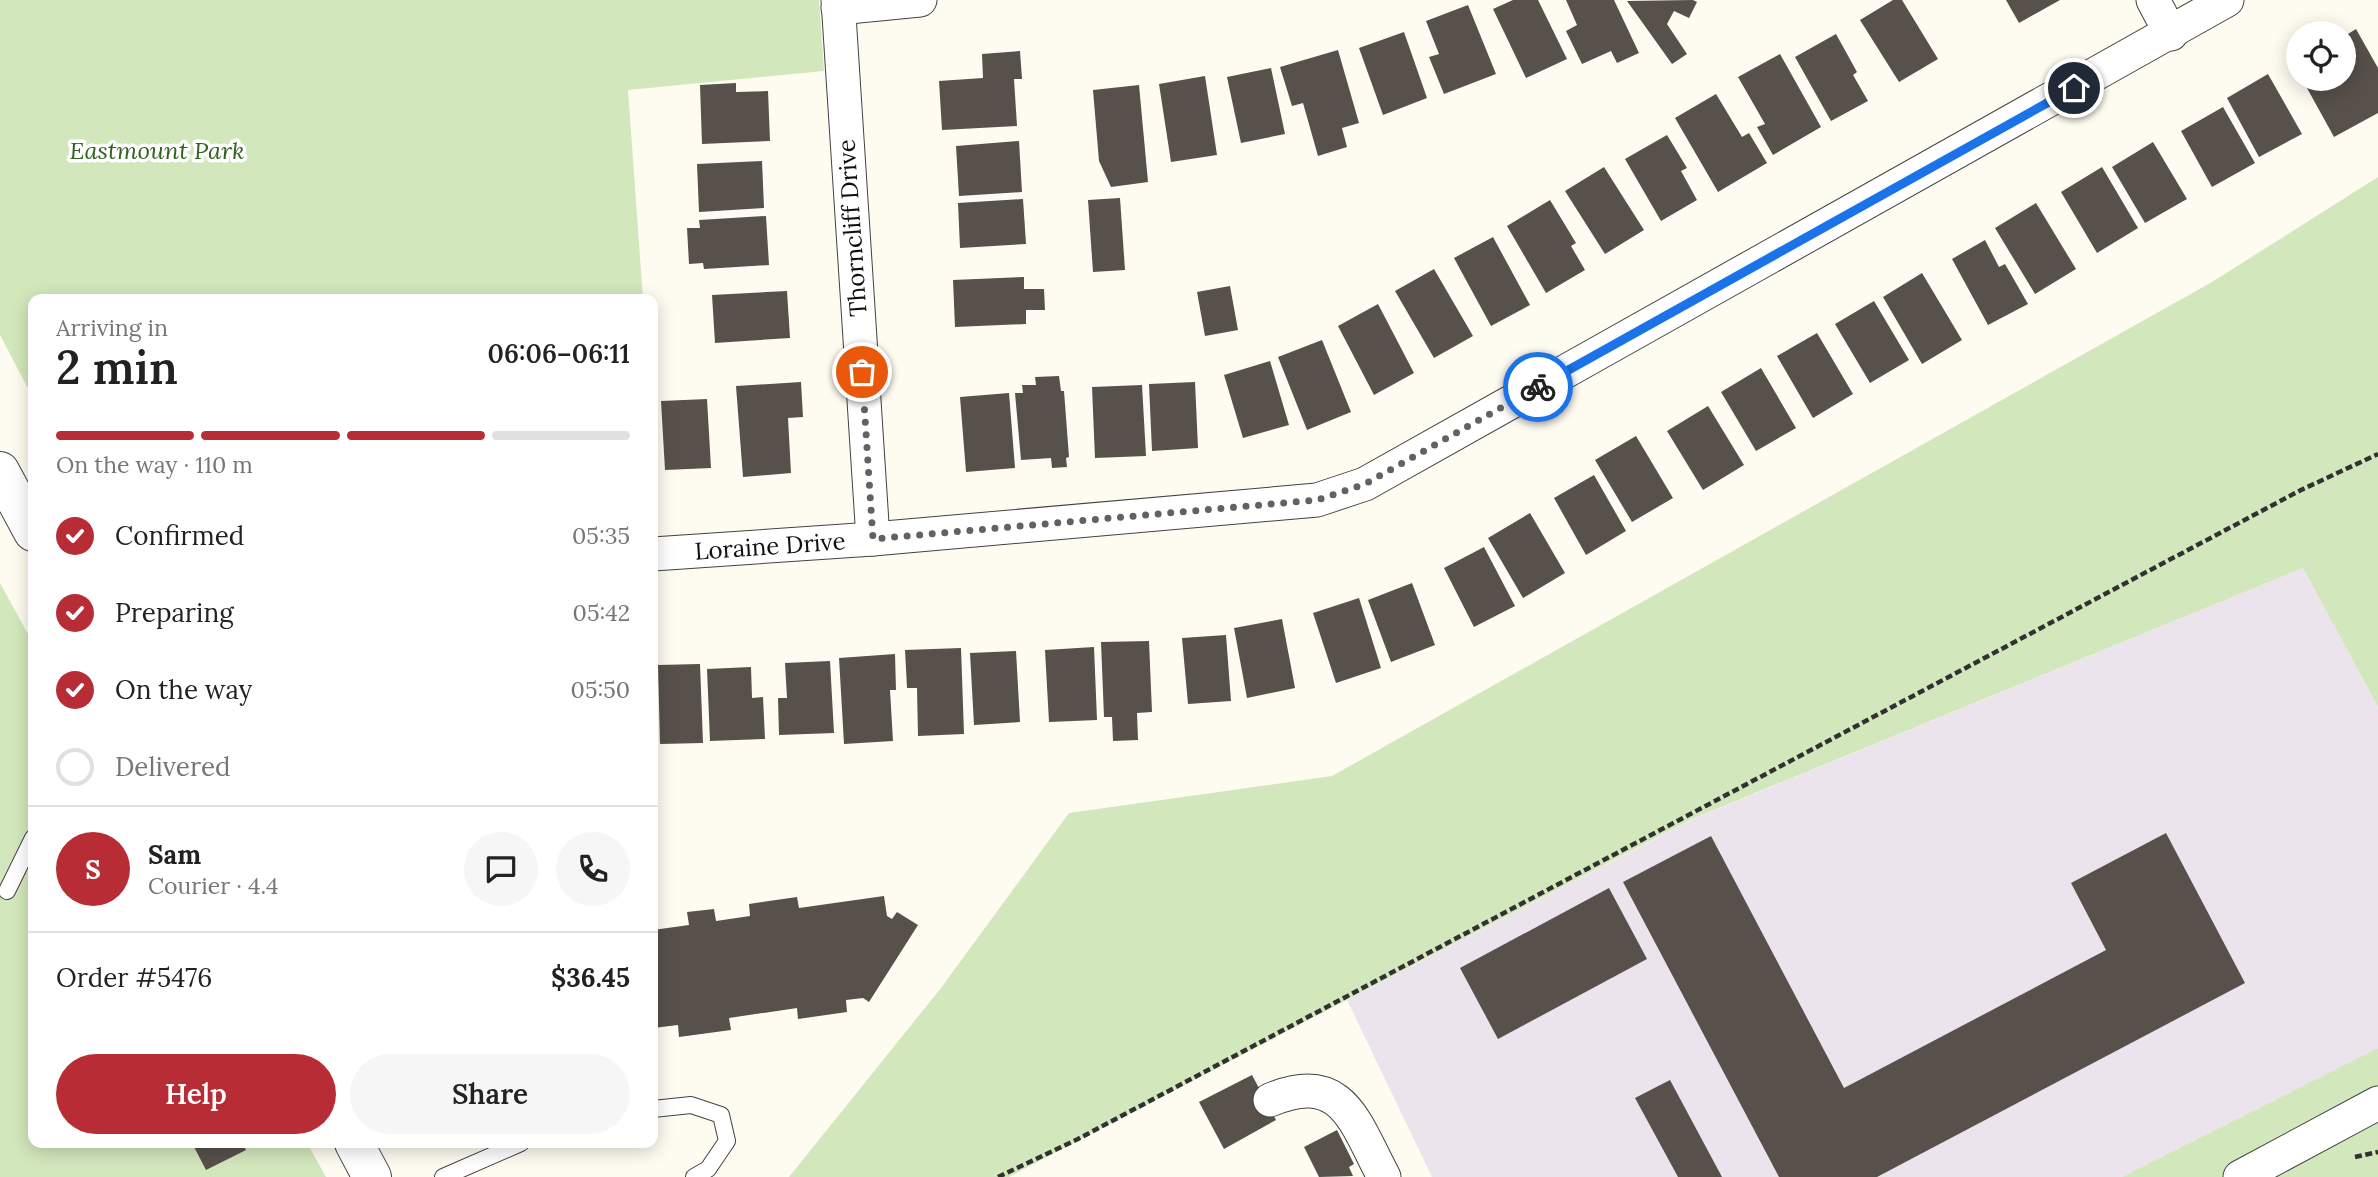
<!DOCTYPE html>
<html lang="en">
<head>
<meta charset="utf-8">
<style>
	:root { --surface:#fff; --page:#f6f6f6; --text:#222; --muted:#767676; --line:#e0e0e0; --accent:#b82d35 }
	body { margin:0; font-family:Lora,serif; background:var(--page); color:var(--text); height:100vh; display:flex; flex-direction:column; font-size:26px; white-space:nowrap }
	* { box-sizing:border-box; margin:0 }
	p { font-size:23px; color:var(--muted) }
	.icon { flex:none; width:38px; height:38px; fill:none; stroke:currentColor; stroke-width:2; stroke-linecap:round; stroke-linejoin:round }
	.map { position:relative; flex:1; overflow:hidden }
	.sheet { position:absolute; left:28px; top:294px; width:630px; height:854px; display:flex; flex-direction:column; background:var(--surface); border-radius:14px; box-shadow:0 4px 18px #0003 }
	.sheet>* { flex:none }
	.fabs { position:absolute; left:2286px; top:21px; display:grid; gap:14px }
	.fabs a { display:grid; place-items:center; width:70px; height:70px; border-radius:50%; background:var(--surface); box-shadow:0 4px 18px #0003; font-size:35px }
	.pin { position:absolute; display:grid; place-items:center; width:60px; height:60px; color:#fff; margin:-30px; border:4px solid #fff; border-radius:50%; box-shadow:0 2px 7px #0007 }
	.courier { position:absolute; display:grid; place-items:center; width:70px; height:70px; margin:-35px; border:5px solid #1a73e8; border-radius:50%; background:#fff; color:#222; box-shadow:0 2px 9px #0007 }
	.overview em { font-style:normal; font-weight:600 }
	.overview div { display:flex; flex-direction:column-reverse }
	.overview { display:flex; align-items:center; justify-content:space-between; height:119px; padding:0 28px }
	h1 { font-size:46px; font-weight:600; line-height:52px }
	.bar { display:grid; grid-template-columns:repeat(4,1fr); gap:10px 7px; align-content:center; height:84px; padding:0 28px }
	.bar i { height:9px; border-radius:5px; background:var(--line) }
	.bar .selected { background:var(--accent) }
	.bar p { grid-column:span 4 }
	.line { display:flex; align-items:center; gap:18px; padding:0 28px; border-top:2px solid var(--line) }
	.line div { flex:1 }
	.round { display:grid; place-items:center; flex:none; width:74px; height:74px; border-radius:37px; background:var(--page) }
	ol { padding:0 28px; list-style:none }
	li { display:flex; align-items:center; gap:21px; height:77px }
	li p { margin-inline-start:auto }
	li .icon { padding:7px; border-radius:50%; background:var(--accent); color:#fff; stroke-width:4 }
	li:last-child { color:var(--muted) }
	li i { width:38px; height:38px; border:4px solid var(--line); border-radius:50% }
	.cta { display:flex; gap:14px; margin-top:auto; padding:14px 28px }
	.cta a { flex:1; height:80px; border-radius:42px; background:var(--accent); color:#fff; font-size:28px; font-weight:600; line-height:80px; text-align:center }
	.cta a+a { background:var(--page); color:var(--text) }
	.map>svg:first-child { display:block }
</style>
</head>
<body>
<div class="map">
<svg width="2378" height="1177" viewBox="0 0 2378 1177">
	<rect width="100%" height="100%" fill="#fefcf1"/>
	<path fill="#ece4ed" d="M2303,568L2378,707V1048L2122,1177H1432L1347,1000L1693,819Z"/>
	<g fill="#d3e7bc">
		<path d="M0,0H819L824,71L628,90L643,299H33V398L0,335Z"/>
		<path d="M2378,177V707L2303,568L1692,819L1009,1177H789L941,988L1069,813L1332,776L2212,282Z"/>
		<path d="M0,583L33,643V1143H307L326,1177H0Z"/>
		<path d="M2378,1048V1177H2122Z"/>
	</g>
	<g fill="#57504b">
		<path d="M1513,0H1538L1567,59L1526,78L1493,9Z"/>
		<path d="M1566,0H1614L1639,53L1617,63L1611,51L1582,64L1566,31L1577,25Z"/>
		<path d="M1693,0L1697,2L1689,18L1674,11L1667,24L1687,54L1672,64L1627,1Z"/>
		<path d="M1893,0H1902L1938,59L1899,82L1860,20Z"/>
		<path d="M2006,0H2060L2019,23Z"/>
		<path d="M1468,5L1496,74L1444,94L1429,57L1439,54L1426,21Z"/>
		<path d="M2356,29L2378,68V113L2334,137L2302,79H2343V37Z"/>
		<path d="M1404,32L1427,98L1383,115L1359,48Z"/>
		<path d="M1836,34L1857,72L1853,75L1868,101L1831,121L1795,57Z"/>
		<path d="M1338,50L1359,123L1342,128L1347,147L1318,156L1303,103L1292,106L1280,67Z"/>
		<path d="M1020,51L1022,79H1014L1017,126L942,130L939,81L983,78L982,54Z"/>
		<path d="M1780,54L1821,127L1773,155L1757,127L1765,124L1738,77Z"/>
		<path d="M1271,68L1285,134L1241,143L1227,77Z"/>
		<path d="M2268,74L2302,134L2259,157L2227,98Z"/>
		<path d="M1205,76L1217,155L1171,162L1159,84Z"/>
		<path d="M736,83V92L768,91L770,141L702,144L700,85Z"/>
		<path d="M1139,85L1148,182L1111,187L1099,161L1093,90Z"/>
		<path d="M1716,94L1742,137L1749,133L1767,163L1718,192L1675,118Z"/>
		<path d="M2223,107L2255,163L2212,187L2181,131Z"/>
		<path d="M1667,135L1687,168L1681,171L1697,200L1661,221L1625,159Z"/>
		<path d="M1019,141L1022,192L959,196L956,146Z"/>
		<path d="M2153,142L2187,199L2145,223L2112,167Z"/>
		<path d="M762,161L764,208L699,212L697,164Z"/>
		<path d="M1604,167L1644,230L1605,254L1565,191Z"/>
		<path d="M2102,167L2138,228L2097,253L2061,192Z"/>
		<path d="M1120,198L1125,270L1093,272L1088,200Z"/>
		<path d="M1023,199L1026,244L960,248L958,203Z"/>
		<path d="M1550,200L1576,243L1571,246L1585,270L1546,293L1507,226Z"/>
		<path d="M2036,203L2076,269L2035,294L1995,228Z"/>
		<path d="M766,216L769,265L704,269L703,263L689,264L687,228H700L699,220Z"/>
		<path d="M1493,237L1530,305L1491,326L1454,258Z"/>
		<path d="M1985,240L1999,267L2005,264L2028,304L1988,325L1952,259Z"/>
		<path d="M1434,269L1473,336L1434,358L1395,291Z"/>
		<path d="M1922,273L1962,340L1922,364L1883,297Z"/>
		<path d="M1024,277V289H1044L1045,310H1026V324L955,327L953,280Z"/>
		<path d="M1230,286L1238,330L1205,336L1197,292Z"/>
		<path d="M787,291L790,338L715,343L712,295Z"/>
		<path d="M1874,301L1909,360L1870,383L1835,324Z"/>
		<path d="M1378,304L1414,373L1374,395L1338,326Z"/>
		<path d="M1817,333L1853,394L1813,418L1777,356Z"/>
		<path d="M1322,340L1351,412L1307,430L1278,357Z"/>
		<path d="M1270,361L1289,425L1243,438L1224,375Z"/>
		<path d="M1761,368L1796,428L1756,451L1721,392Z"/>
		<path d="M1059,376L1061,391H1064L1069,457L1066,458L1067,467L1052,468L1051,458L1021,460L1015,393H1023L1022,385H1036L1035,377Z"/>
		<path d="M801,382L803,417L788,418L791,473L743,477L736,386Z"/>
		<path d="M1195,382L1198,448L1152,451L1149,384Z"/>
		<path d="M1142,385L1146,456L1095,458L1092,387Z"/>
		<path d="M1009,393L1015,468L966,472L960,397Z"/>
		<path d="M707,399L711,468L665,470L661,401Z"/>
		<path d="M1708,406L1744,465L1703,490L1667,431Z"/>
		<path d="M1636,436L1673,498L1632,522L1595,460Z"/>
		<path d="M1594,475L1626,531L1586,555L1554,498Z"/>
		<path d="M1530,513L1565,573L1523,598L1488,538Z"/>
		<path d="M1484,547L1515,606L1474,627L1444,568Z"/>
		<path d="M1412,583L1435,645L1391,662L1368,600Z"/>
		<path d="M1359,598L1381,668L1336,683L1313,613Z"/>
		<path d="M1282,619L1295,688L1247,698L1234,628Z"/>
		<path d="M1226,635L1231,701L1188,704L1182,638Z"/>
		<path d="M1149,641L1152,712L1137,713L1138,740L1113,741L1112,717H1104L1101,642Z"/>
		<path d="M1094,647L1097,720L1049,722L1045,650Z"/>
		<path d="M961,648L964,734L918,736L917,688H907L905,650Z"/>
		<path d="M1016,651L1020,722L974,725L970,653Z"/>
		<path d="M895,654L896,690H890L893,741L844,744L839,658Z"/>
		<path d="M830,661L834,733L779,735L778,698H787L785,663Z"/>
		<path d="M700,664L703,743L660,744L658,665Z"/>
		<path d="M751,667L752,698L763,697L765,739L710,741L707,669Z"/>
		<path d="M2166,833L2245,983L1877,1177H1779L1623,882L1711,836L1844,1088L2106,950L2071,883Z"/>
		<path d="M1609,888L1647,959L1498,1039L1460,968Z"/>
		<path d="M884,896L887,916L892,919L897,912L918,925L869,1002L863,998L846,1000L847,1012L798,1019L797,1008L729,1018L731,1030L679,1037L678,1025L653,1028V930L689,925L687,912L714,909L716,921L750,916L749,904L797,897L799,908Z"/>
		<path d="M1252,1075L1276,1120L1224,1149L1199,1102Z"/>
		<path d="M1670,1080L1722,1177H1678L1635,1098Z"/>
		<path d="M1337,1130L1354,1164L1349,1167L1353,1176L1319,1177L1304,1147Z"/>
		<path d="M192,1143H242L246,1150L206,1170Z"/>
	</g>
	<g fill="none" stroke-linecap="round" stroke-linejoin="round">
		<g stroke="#424242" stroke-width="18">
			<g id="service">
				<path d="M7,891L33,838"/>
				<path d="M653,1109L691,1105L721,1115L727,1141L708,1169L694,1177"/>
				<path d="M443,1177L521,1143"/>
			</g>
		</g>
		<g stroke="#424242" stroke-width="35">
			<g id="minor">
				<path d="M838,0L873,539"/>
				<path d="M2153,0L2171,34"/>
				<path d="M838,8L920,0"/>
				<path d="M653,554L873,539L1317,500L1365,484L2227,0"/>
				<path d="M1270,1100C1343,1069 1355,1123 1384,1177"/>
				<path d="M2240,1177L2378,1103"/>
			</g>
		</g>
		<g stroke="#424242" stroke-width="40">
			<g id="tertiary">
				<path d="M0,471L33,532"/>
				<path d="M354,1143L372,1177"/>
			</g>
		</g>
		<g stroke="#313131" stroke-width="4.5" stroke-dasharray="7 3.5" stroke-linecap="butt">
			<path d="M2355,1157L2378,1152"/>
			<path d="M998,1177L1078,1139L2301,490L2378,454"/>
		</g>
		<use href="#service" stroke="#fff" stroke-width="16"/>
		<use href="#minor" stroke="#fff" stroke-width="33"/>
		<use href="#tertiary" stroke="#fff" stroke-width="38"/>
	</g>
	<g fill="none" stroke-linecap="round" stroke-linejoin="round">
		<path stroke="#63625e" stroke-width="7" stroke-dasharray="0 12.6" d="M862,372L873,539L1317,500L1365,484L1538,387"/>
		<path stroke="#1a73e8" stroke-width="9" d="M1538,387L2074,88"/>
	</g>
	<g text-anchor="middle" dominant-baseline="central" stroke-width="7" stroke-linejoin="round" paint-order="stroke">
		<g font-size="24" font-style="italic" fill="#306322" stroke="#fff">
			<text x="157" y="150">Eastmount Park</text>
		</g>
		<g font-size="24" fill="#0f0f0f" stroke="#fff">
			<text transform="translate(852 228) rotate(-94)">Thorncliff Drive</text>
			<text transform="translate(770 546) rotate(-4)">Loraine Drive</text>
		</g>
	</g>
</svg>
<div class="fabs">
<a><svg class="icon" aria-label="locate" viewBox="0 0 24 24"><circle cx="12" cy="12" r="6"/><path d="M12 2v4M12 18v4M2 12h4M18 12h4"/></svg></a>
</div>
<div class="pin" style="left:862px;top:372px;background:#ea580c"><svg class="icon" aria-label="bag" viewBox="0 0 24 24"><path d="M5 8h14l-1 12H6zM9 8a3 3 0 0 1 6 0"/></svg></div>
<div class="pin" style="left:2074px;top:88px;background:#1f2937"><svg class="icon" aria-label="home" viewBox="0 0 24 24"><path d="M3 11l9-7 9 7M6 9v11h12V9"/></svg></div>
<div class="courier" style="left:1538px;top:387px"><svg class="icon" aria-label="bike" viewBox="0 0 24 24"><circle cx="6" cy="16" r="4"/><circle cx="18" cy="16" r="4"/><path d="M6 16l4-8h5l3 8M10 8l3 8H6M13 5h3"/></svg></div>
<section class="sheet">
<div class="overview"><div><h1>2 min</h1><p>Arriving in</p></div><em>06:06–06:11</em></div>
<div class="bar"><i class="selected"></i><i class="selected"></i><i class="selected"></i><i></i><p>On the way · 110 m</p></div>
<ol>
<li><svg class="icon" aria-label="check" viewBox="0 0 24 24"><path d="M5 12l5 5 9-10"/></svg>Confirmed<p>05:35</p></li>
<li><svg class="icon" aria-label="check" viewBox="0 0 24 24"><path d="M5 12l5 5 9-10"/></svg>Preparing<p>05:42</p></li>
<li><svg class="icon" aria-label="check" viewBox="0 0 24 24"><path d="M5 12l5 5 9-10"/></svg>On the way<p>05:50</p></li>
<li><i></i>Delivered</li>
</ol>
<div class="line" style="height:126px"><b class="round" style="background:var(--accent);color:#fff">S</b><div><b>Sam</b><p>Courier · 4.4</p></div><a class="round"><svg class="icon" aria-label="chat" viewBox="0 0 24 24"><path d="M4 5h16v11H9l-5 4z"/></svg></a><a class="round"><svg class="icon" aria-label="phone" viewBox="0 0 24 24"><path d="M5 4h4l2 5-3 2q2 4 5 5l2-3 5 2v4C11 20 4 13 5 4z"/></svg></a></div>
<div class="line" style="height:91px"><div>Order #5476</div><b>$36.45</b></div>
<div class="cta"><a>Help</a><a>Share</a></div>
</section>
</div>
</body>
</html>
